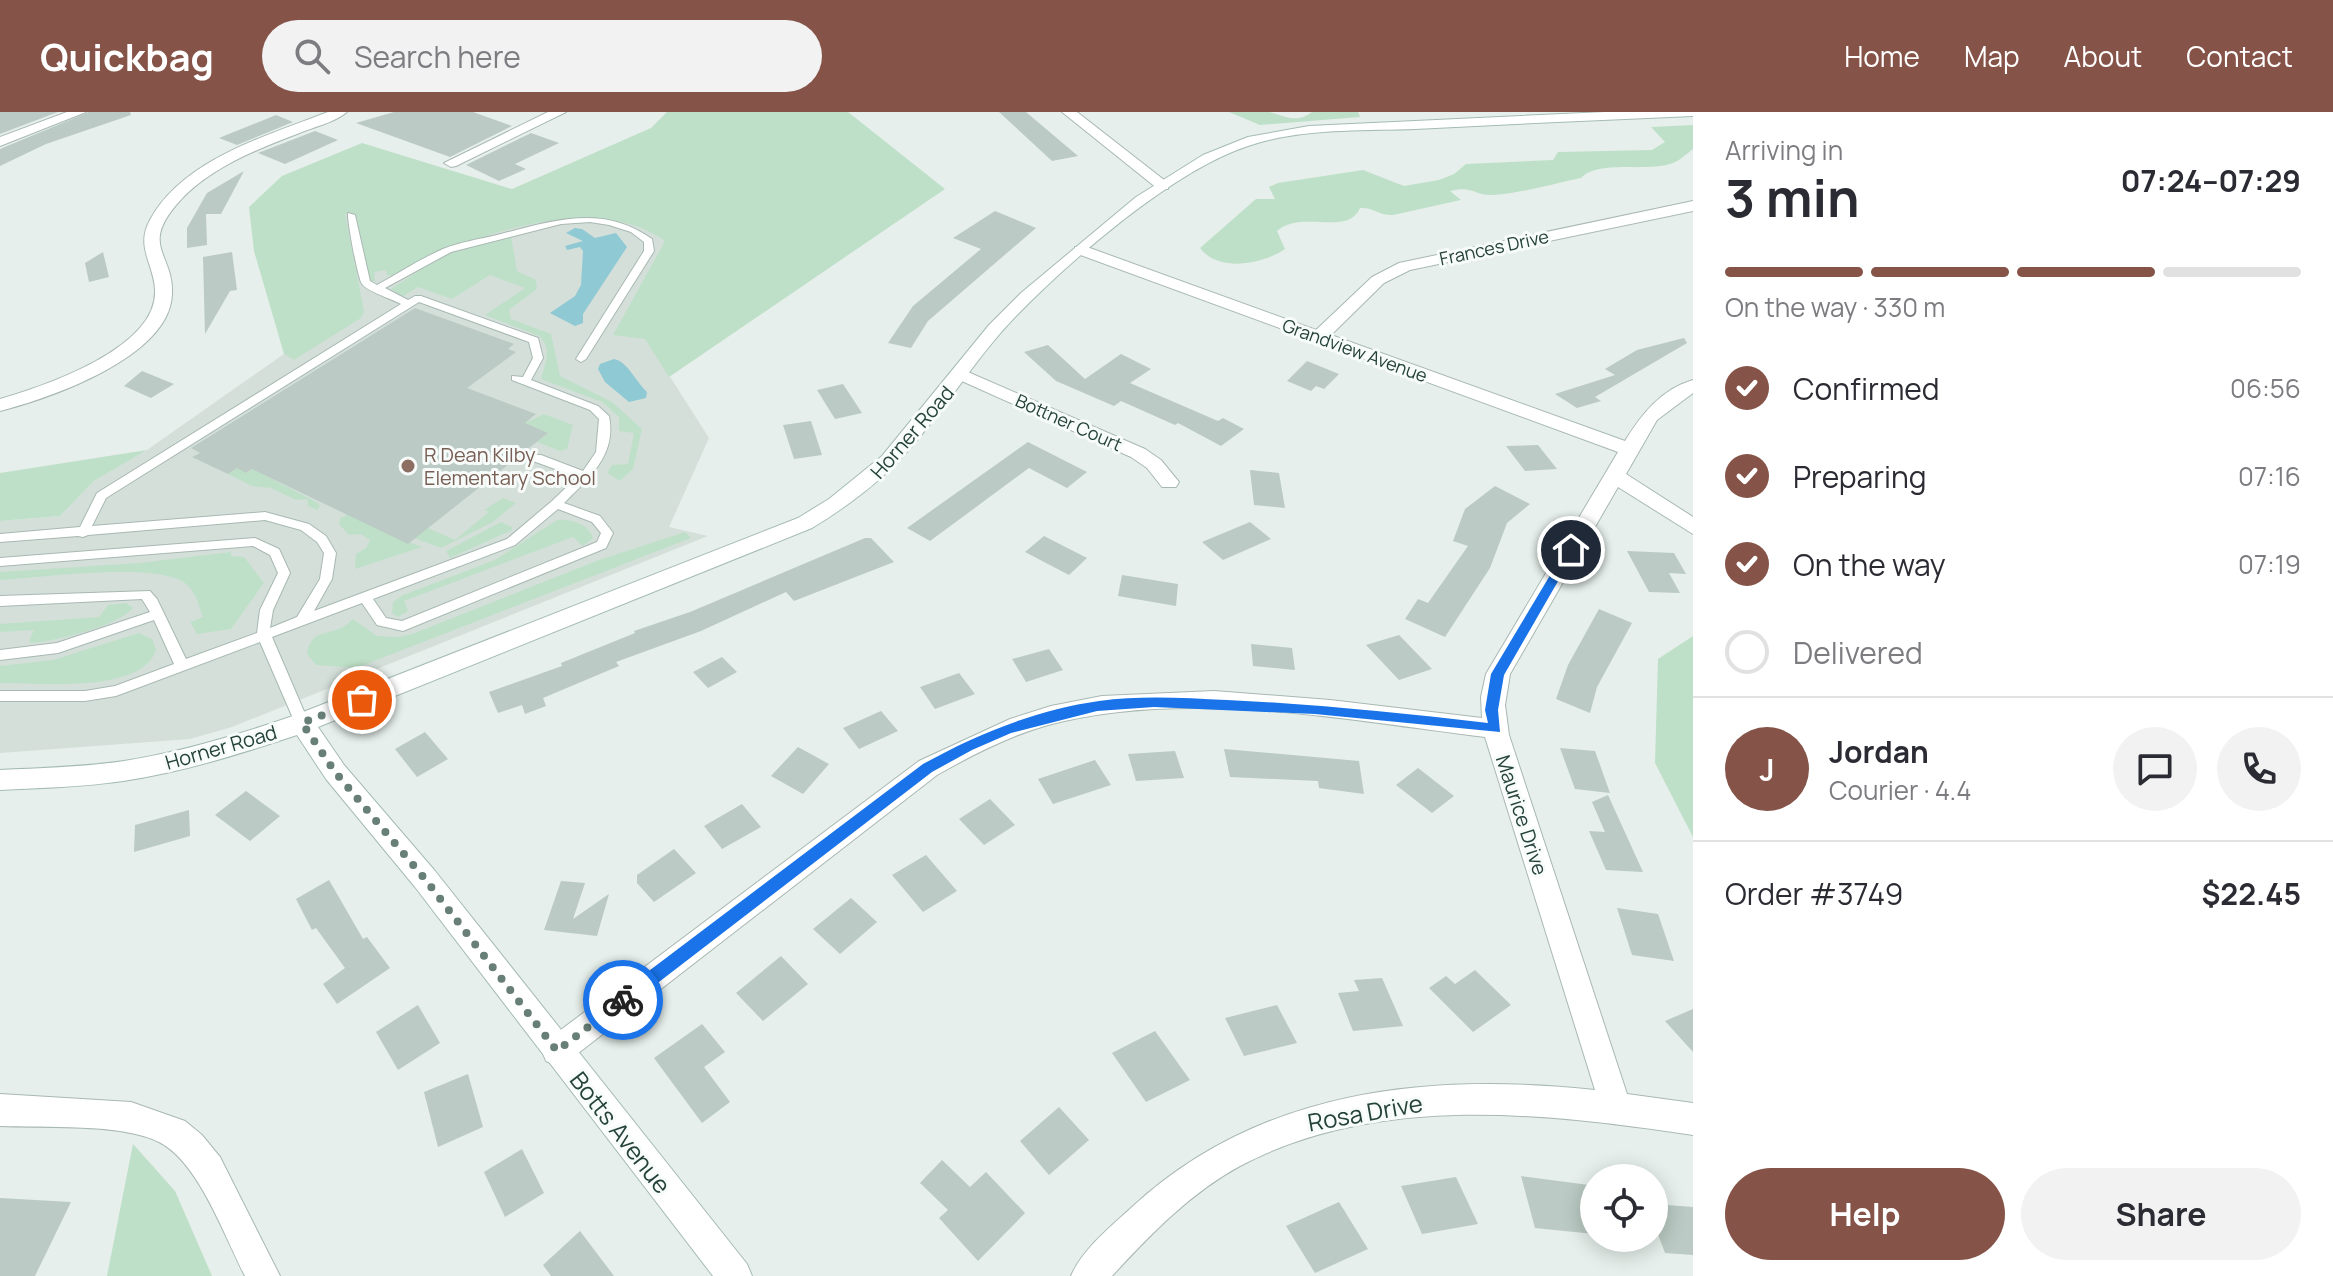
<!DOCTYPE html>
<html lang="en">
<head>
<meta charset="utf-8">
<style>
	:root { --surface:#fff; --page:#f2f2f3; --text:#2b2b33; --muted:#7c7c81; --line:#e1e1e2; --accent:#855347 }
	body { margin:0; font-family:Manrope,sans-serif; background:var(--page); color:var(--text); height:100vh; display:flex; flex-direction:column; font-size:30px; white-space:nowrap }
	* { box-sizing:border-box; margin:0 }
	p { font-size:26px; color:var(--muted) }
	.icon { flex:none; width:44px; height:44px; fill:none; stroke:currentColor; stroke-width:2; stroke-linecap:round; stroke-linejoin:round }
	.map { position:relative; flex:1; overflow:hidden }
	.side { display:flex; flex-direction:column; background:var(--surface); width:640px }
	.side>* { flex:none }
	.buttons { position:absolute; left:1580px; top:1052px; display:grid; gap:16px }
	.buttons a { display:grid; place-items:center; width:88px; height:88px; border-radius:50%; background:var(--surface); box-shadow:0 4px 20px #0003; font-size:40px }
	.pin { position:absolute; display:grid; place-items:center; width:68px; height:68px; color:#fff; margin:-34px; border:4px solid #fff; border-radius:50%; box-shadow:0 2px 8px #0007 }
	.courier { position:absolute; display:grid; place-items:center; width:80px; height:80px; margin:-40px; border:6px solid #1a73e8; border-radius:50%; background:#fff; color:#222; box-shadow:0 2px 10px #0007 }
	.summary em { font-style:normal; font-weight:700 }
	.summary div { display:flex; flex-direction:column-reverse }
	.summary { display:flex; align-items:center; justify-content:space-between; height:136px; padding:0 32px }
	h1 { font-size:52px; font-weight:700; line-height:60px }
	.bar { display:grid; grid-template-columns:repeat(4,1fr); gap:12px 8px; align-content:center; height:96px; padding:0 32px }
	.bar i { height:10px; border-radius:6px; background:var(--line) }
	.bar .on { background:var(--accent) }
	.bar p { grid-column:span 4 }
	.line { display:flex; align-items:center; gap:20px; padding:0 32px; border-top:2px solid var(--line) }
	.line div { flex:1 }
	.round { display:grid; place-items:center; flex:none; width:84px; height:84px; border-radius:42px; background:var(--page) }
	ol { padding:0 32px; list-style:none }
	li { display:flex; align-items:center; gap:24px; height:88px }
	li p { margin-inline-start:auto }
	li .icon { padding:8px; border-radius:50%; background:var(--accent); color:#fff; stroke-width:4 }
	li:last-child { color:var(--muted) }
	li i { width:44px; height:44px; border:4px solid var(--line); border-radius:50% }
	.cta { display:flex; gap:16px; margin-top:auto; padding:16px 32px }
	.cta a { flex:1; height:92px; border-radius:48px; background:var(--accent); color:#fff; font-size:32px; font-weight:700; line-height:92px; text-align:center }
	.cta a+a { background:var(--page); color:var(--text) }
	header { display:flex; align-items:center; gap:48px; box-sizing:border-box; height:112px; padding:0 40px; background:var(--accent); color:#fff }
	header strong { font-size:38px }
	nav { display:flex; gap:44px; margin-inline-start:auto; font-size:28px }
	.search { width:560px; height:72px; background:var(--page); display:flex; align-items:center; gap:20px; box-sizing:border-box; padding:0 28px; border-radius:44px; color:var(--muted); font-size:30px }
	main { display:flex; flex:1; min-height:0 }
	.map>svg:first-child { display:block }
</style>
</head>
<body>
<header>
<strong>Quickbag</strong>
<div class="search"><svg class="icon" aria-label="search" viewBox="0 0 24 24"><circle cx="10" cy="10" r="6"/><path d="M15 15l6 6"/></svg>Search here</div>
<nav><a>Home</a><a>Map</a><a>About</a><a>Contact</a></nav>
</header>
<main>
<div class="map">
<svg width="1693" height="1164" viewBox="0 0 1693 1164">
	<rect width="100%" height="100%" fill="#e6efeb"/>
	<path fill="#d4dfda" d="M415,53L547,87L711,102L646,227L709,326L669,415L708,424L232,615L190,627L0,641V409L60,404L94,369L147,338L328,211L320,89Z"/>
	<g fill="#bfe0c8">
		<path d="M667,0H848L945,77L669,265L645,227L613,223L665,129C597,78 462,124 396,164L387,163L386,158L374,160L375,168H378L369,170L353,101L345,102L364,199L361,206L294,248L284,242L254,139L249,95L282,64L362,31L512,77L651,16Z"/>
		<path d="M1229,0C1241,0 1258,0 1269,0C1285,4 1297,12 1312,0H1358L1360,5L1260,13Z"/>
		<path d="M1693,13V37C1686,42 1681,48 1673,51C1646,61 1600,47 1581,66C1552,72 1522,81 1493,83C1475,84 1473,73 1450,79L1461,88L1393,103C1380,104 1373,95 1360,96C1348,125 1301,97 1277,119L1285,137C1263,152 1219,161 1200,136L1256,87H1275L1269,75L1278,71L1363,58L1404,74L1439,68L1454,62L1466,52L1553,48L1558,40L1652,38L1665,30L1651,15Z"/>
		<path d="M511,124L517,159L536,168L537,177L509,198L511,207L551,222L560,264L612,290L642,317L633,357L620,369L607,361L612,353L628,352L634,321L619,319V305L602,290L541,267C545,251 553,237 539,224L485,203L525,176L490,163L452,187L418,175L402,185L391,177L448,140Z"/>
		<path d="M544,302L573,313L567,337L560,339L537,330L548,321L525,311Z"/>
		<path d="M309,319L270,366L318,391L320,394L317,398L308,394L307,387L296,388L271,376L252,374L228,362L237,356L247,361Z"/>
		<path d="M147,338L94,369L60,404L0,409V361Z"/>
		<path d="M503,386L516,391L493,410L441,436L414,426L428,416L455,428L489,400L484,398Z"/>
		<path d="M356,399L381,419L422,435L355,457L356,442L366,436L370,428L361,422L349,423L339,412L340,406Z"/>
		<path d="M557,408C570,406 590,413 593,426L583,434L573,425L404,489L408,499L398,505L392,501L393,490L403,483L495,448Z"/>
		<path d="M501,410L512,415V418L450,446L446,439Z"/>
		<path d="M685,420L691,426L356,556L316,553L307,542C311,517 326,524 343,515C347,513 350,509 353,507L377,524L398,525L412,522L599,448Z"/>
		<path d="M231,440V444L244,445L264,471L231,517L197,522L190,510L203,505C199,494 196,480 186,472C158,449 40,466 0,468V460L139,451Z"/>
		<path d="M126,491L133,496C120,513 53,530 31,531L29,529L34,518L0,520V512L99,505L108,493Z"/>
		<path d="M139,521L152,527L156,538C142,582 38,571 0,571V554L53,548Z"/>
		<path d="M1693,524V725L1655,651L1658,547Z"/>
		<path d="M133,1032L175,1079L212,1164H107Z"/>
	</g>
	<g fill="#8ec9d4">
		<path d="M575,116L582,117L595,126L616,121L627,135L583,202V211L575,214L550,201L575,184L581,173L583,139L580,135L567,138L565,134L583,129L566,121Z"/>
		<path d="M614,247C628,250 636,270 647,280L646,286L629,290L605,270L598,257L600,252Z"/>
	</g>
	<g fill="#bbcac4">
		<path d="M0,0H58L0,22Z"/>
		<path d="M89,0H130L131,3L46,32L0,54V37Z"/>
		<path d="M394,0H473L512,14L450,45L356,11Z"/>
		<path d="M999,0H1026L1078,44L1052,49Z"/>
		<path d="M276,3L293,10L237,33L219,26Z"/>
		<path d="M315,19L338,28L285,52L258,41Z"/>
		<path d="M531,21L559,31L515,52L526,57L499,69L466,53Z"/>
		<path d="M244,59L221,102H206L207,133L187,136V116L207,81Z"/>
		<path d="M995,99L1036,116L928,209L911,236L888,231L913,194L981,137L953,126Z"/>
		<path d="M103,140L109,165L89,170L85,151Z"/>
		<path d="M232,140L237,178L230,179L205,222L203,145Z"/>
		<path d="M415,196L514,232L508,237L516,240L467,276L536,302L525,311L548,321L408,432L252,357L246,361L237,356L228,362L192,345L200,341L191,336Z"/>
		<path d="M1684,226L1687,231L1595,285L1601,289L1577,296L1555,282L1615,263L1605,257L1637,238Z"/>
		<path d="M1048,233L1085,267L1121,242L1151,257L1130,271L1218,309L1223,306L1244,317L1221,334L1178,311L1175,313L1121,289L1114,294L1056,269L1024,240Z"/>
		<path d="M1307,249L1339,262L1324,277L1316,274L1311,279L1287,269Z"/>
		<path d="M142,259L174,272L151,286L124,274Z"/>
		<path d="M843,272L862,301L835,307L817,278Z"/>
		<path d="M811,309L822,343L794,347L783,313Z"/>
		<path d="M1028,330L1087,360L1067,376L1029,356L930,429L907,416Z"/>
		<path d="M1538,333L1557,357L1525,359L1506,334Z"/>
		<path d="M1250,358L1279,361L1285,396L1254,393Z"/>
		<path d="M1495,374L1530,392L1507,411L1490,456L1445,525L1405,507L1418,487L1428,491L1468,434L1453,429L1465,397Z"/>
		<path d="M1250,410L1271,427L1223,448L1202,430Z"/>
		<path d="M1044,424L1087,446L1069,463L1025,440Z"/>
		<path d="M865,426H871L894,450L794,489L786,480L701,519L616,550L619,554L543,586L546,594L525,602L522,593L498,601L489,580L562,554L561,551L635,521L634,519L690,500Z"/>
		<path d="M1627,439L1674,441L1686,462L1669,461L1680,481L1649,480Z"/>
		<path d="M1122,463L1178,472L1176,494L1118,484Z"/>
		<path d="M1599,497L1632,511L1597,575L1590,601L1556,587L1568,553Z"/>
		<path d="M1399,523L1432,557L1399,568L1366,533Z"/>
		<path d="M1251,532L1292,536L1295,558L1253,554Z"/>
		<path d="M1049,537L1063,558L1026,570L1012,547Z"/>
		<path d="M722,545L737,560L708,576L693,560Z"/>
		<path d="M959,561L975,582L935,597L920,575Z"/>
		<path d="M881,599L898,619L859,637L843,616Z"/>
		<path d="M425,620L448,647L417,665L395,637Z"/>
		<path d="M798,635L829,652L803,682L771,664Z"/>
		<path d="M1560,636L1595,639L1610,681L1575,677Z"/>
		<path d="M1224,637L1359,649L1364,682L1319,676L1318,669L1230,665Z"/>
		<path d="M1175,639L1184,666L1136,669L1128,642Z"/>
		<path d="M1095,648L1111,673L1053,692L1038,667Z"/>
		<path d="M1418,656L1454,684L1432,701L1396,673Z"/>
		<path d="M246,679L280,704L250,729L215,703Z"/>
		<path d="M1608,683L1643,760L1606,758L1589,719L1605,720L1592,690Z"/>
		<path d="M990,687L1015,713L984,733L959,707Z"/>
		<path d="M742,692L761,715L722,737L704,714Z"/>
		<path d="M189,698L190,724L134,740L135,713Z"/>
		<path d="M674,737L696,761L654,790L637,771V763Z"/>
		<path d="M926,743L957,779L923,800L892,763Z"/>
		<path d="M329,768L363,827L367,825L390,856L337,892L323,872L345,856L316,816L312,818L296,787Z"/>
		<path d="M561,769L585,771L573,807L609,782L597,824L544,818Z"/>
		<path d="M851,786L877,810L840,842L813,817Z"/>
		<path d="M1617,796L1658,802L1674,849L1632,843Z"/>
		<path d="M781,844L808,872L763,909L736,881Z"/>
		<path d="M1475,858L1511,893L1473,920L1429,876L1446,864L1455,872Z"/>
		<path d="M1382,866L1403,914L1353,919L1338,881L1359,879L1354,868Z"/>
		<path d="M418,893L440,931L398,958L376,920Z"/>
		<path d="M1277,893L1297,931L1244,944L1225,906Z"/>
		<path d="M1693,897V940L1665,909Z"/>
		<path d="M702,912L725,940L704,955L730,990L702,1011L654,946Z"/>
		<path d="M1155,919L1190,968L1146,990L1112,941Z"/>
		<path d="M468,962L483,1015L438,1035L424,980Z"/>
		<path d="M1059,995L1089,1028L1049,1063L1020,1029Z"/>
		<path d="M522,1037L544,1081L505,1105L484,1060Z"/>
		<path d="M942,1048L970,1075L986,1060L1025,1101L978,1149L939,1106L948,1098L920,1071Z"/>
		<path d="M1521,1064L1589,1073L1594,1090V1122L1535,1116Z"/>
		<path d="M1456,1065L1478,1112L1422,1122L1401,1074Z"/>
		<path d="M0,1086L71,1090L35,1164H0Z"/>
		<path d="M1339,1090L1368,1137L1315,1161L1286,1114Z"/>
		<path d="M1654,1092L1693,1095V1143L1665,1141L1654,1112Z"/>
		<path d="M580,1119L614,1164H551L543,1153Z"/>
	</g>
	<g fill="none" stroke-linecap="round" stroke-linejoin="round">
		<g stroke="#a8b8b2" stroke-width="2">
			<path id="lane" d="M348,101L355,103L370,169L377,173C399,161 420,147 443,137C460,130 480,127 497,123C552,109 602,91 652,127L654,139L586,247L581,250L576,247L644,139V130L631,120L609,113L590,110L561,112L451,140L385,176L408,188L415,184H421L538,226L543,246L531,268L598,294L609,304C617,343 589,366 564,391L600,404L613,421L606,436L403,519L377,513L362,491L272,525L309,611L307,615H297L295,611L260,530L116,584L85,589H0V579H85L115,574L174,552L154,508L58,541L0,548V538L57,531L150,500L142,487L0,494V484L150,479L157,487L186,547L257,521L260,498L278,461L270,443L253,434L0,454V446L255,426L279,437L290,461L273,498L270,516L297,505L320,467L324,441L317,430L301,418L265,408L88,423L83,425L78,424L0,430V422L80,415L97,381L401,192C390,186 368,180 362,172C358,167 347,108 348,101ZM419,190L529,230L533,246L523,265L512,264V268L590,298L599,307L596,340L583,359L541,343H533V349L577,365L552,389L507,427L314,499L332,467L336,441L326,424L309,412L265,400L92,414L106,386ZM558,397L592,410L601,421L597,430L402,509L386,506L373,487L515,433Z"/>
		</g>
		<g stroke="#a8b8b2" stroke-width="2">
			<g id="street">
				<path d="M67,0H86L0,34V25Z"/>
				<path d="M328,0H347C334,11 313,15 297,22C255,38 207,57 177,92C140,135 174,142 172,182C170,245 50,286 0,299V287C45,274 158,236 155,178C154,152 135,135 150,108C183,47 267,24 328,0Z"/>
				<path d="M548,0H566L456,54L451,55L444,51Z"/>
				<path d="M1062,0H1077L1168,71V77H1158Z"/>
				<path d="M1693,89V99L1410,158L1384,171L1331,223L1625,329C1641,303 1661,277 1693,268V281L1657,308L1626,362L1693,405V422L1618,375L1510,562L1505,593L1509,623L1627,982L1693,991V1023C1545,1001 1378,981 1240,1054C1190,1081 1150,1123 1112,1164H1071C1082,1138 1110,1115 1131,1096C1259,977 1428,960 1595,978L1485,625C1346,608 1186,576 1048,613C1009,624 972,643 937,663L568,949L557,954L546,949L542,939L546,929L919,649L1010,607L1051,594L1102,584L1214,579L1330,588L1482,606L1481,585L1486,562L1618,340L1075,141V135H1087L1316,218L1372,165L1399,151Z"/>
				<path d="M961,257L1145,337L1161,348L1179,370L1176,375H1162L1147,356L1131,345L955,266L952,262L955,258Z"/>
				<path d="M0,982L131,990L185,1009L202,1023L220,1045L280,1164H245C225,1126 199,1050 159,1030C122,1011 43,1016 0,1014Z"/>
			</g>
		</g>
		<g stroke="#a4bbb3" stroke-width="2">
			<path id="secondary" d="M1605,0H1693V4C1600,8 1508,12 1415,17C1361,19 1300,16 1248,34C1172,59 1072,147 1016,204C979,242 952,287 918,327C888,364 853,391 812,416L318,615L344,653L435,759L747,1152L752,1164H713L415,775L326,667L297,623C240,642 183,660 123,669C83,675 41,676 0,678V658C42,656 83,655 124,649C182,640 238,623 293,604L798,406L829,387L882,344L989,213L1021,181L1136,85L1203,43L1248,25L1309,14Z"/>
		</g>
		<use href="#lane" fill="#fff" fill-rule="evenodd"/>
		<use href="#street" fill="#fff" fill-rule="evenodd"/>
		<use href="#secondary" fill="#fff" fill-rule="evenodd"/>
	</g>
	<path fill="#1a73e8" d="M1567,435L1576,438L1504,563L1498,598L1500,620L1315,602L1154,595L1097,599L1011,621L972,638L932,660L629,893H617V883L923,652C977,622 1036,598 1099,589C1142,583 1184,586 1227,588C1314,592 1401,601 1488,611L1485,598L1491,562Z"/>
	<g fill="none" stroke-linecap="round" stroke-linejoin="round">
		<path stroke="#687f78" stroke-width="8" stroke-dasharray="0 14.4" d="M362,588L302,611L335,660L425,767L557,939L623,888"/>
	</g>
	<circle fill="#8d6e63" stroke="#f7fbf9" stroke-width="3" cx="408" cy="354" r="8"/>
	<g text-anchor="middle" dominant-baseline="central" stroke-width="6" stroke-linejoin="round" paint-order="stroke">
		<g font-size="18" fill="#24423a" stroke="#f7fbf9">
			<text transform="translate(1494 135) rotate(-12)">Frances Drive</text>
			<text transform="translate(1355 238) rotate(20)">Grandview Avenue</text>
			<text transform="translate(1069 310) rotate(24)">Bottner Court</text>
		</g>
		<g font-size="20" fill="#24423a" stroke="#f7fbf9">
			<text transform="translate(912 320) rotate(-49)">Horner Road</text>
			<text transform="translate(221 635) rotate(-16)">Horner Road</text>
			<text transform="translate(1522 703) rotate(72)">Maurice Drive</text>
		</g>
		<g font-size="20" fill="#785e54" stroke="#f7fbf9" text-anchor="start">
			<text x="424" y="342">R Dean Kilby<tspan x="424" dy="23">Elementary School</tspan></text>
		</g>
		<g font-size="24" fill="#24423a" stroke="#f7fbf9">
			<text transform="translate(1365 1000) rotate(-10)">Rosa Drive</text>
			<text transform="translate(621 1020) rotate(52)">Botts Avenue</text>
		</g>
	</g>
</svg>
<div class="buttons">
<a><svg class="icon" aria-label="locate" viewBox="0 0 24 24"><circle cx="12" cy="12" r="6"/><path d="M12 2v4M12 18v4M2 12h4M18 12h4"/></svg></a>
</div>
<div class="pin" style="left:362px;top:588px;background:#ea580c"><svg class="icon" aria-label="bag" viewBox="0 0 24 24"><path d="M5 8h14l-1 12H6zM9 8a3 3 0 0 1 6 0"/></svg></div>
<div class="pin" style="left:1571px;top:438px;background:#1f2937"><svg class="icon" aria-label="home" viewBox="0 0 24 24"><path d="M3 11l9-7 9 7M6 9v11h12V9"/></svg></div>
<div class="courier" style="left:623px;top:888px"><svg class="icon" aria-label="bike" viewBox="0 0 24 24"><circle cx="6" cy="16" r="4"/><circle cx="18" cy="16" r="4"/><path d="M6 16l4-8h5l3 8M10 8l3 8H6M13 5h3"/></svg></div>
</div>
<section class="side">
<div class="summary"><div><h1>3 min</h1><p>Arriving in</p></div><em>07:24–07:29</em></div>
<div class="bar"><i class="on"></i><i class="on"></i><i class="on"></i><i></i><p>On the way · 330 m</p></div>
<ol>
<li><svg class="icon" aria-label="check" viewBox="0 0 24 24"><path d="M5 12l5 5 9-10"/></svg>Confirmed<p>06:56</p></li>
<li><svg class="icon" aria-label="check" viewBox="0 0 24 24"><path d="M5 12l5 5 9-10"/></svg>Preparing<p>07:16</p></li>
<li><svg class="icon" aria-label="check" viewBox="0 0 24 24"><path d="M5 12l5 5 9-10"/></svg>On the way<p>07:19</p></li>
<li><i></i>Delivered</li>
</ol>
<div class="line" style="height:144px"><b class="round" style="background:var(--accent);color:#fff">J</b><div><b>Jordan</b><p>Courier · 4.4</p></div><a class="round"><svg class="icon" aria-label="chat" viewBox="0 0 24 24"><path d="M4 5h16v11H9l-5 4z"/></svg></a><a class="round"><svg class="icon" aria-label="phone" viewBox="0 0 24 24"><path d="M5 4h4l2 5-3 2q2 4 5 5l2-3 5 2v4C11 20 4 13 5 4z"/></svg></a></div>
<div class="line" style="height:104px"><div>Order #3749</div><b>$22.45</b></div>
<div class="cta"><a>Help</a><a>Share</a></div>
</section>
</main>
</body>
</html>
